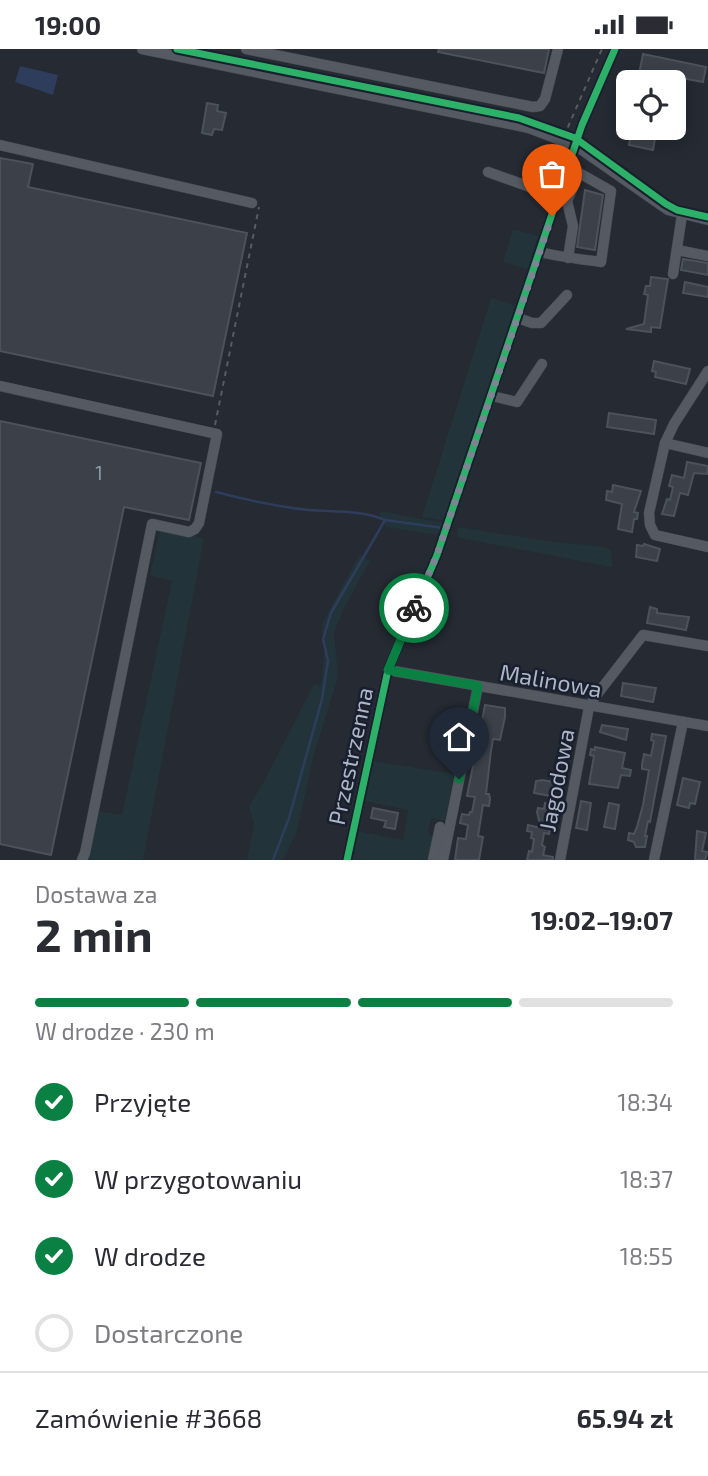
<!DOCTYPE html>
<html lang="pl">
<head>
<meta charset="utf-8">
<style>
	:root { --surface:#fff; --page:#f7f7f7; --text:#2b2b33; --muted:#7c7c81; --line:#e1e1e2; --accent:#0b8043 }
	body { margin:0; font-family:"Exo 2",sans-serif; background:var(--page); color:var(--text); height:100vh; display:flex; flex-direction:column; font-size:26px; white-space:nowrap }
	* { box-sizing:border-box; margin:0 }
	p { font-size:23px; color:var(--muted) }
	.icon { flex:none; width:38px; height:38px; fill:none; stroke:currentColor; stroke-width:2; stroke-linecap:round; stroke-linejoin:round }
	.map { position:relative; height:811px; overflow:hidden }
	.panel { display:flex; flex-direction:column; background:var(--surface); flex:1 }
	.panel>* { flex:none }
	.buttons { position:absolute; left:616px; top:21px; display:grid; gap:14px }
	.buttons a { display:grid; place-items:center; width:70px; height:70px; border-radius:10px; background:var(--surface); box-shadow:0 4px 18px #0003; font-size:35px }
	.pin { position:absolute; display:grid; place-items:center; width:60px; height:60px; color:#fff; margin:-72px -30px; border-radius:50% 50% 50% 0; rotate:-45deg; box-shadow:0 0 7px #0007 }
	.pin .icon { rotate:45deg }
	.courier { position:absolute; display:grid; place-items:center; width:70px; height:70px; margin:-35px; border:5px solid #0b8043; border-radius:50%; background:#fff; color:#222; box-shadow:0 2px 9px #0007 }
	.headline em { font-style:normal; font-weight:700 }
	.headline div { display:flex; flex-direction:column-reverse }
	.headline { display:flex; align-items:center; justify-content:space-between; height:119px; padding:0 35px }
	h1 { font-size:46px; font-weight:700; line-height:52px }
	.bar { display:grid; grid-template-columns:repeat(4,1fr); gap:10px 7px; align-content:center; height:84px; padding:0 35px }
	.bar i { height:9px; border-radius:5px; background:var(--line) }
	.bar .on { background:var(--accent) }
	.bar p { grid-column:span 4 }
	.line { display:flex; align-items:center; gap:18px; padding:0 35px; border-top:2px solid var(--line) }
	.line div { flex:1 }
	ol { padding:0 35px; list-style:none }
	li { display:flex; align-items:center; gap:21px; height:77px }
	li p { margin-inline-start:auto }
	li .icon { padding:7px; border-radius:50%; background:var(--accent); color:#fff; stroke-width:4 }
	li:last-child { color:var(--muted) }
	li i { width:38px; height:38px; border:4px solid var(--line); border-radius:50% }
	.status { display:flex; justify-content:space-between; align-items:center; height:49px; padding:0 35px; background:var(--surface); direction:ltr }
	.status svg { height:19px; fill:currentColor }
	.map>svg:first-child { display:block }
</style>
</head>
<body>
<div class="status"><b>19:00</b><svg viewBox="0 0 49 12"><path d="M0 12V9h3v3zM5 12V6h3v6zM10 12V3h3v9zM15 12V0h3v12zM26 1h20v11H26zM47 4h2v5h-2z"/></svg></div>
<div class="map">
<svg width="708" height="811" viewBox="0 0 708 811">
	<rect width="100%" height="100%" fill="#252a33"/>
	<g fill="#223439">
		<path d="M513,180L538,187L527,220L503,213Z"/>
		<path d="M491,249L515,257L446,472L422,468Z"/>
		<path d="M379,462L444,474L438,486L386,478Z"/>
		<path d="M458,478L547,492L604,498L611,501L612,518L461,489L457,487Z"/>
		<path d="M160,481L204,489L143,811H86L91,802L99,762L122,766L172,532L150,526Z"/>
		<path d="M359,506L370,512L344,559L334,583L338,627L334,641L314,705L297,782L283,811H247L254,775L249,757L266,729L314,635L321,637L324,605L322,575Z"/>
		<path d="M372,712L454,725L445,772L431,769L428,783L434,790L430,811H351L357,782L403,791L408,761L364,752Z"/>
	</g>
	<path fill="#2e3d5c" d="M20,17L58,26L53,46L15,33Z"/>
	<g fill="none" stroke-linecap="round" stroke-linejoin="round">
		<g stroke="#2e3d5c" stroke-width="2.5">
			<path d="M216,443C247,451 277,458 309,461C334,463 362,461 385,471"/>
			<path d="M273,811L289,769L322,650L328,612L323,590L331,564L385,471L443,479"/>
		</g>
	</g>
	<g fill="#3c4049" stroke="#4c525c" stroke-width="2">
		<path d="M439,0H549L544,24L438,3Z"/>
		<path d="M643,5L706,18L703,33L671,27L670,33L638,30Z"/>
		<path d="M207,54L218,56L217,62L226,64L222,81L214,80L212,86L202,84Z"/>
		<path d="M632,79H657L653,101L629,96Z"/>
		<path d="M0,109L33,115L28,138L247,184L213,347L0,302Z"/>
		<path d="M585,141L603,146L595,201L577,198Z"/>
		<path d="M683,210L708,214V226L681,221Z"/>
		<path d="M651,228L668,230L660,279L651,278V283L626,280L644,275L648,246L644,245L646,237H650Z"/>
		<path d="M685,233L708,238V248L683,244Z"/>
		<path d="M654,312L690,320L686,335L655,328L656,323L652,322Z"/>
		<path d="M609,364L656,371L654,385L607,378Z"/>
		<path d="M0,372L201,414L189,471L124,458L51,806L0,795Z"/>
		<path d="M687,413L708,417L707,425L694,424L688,446L680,444L674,467L662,465L667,450L670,451L673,438L669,437L672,426L684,429Z"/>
		<path d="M613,436L641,442L634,463L638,464L637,470H634L632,483L618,480L622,455L606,451L607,442L612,443Z"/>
		<path d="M644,495L660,500L657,512L636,508L637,496L643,497Z"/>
		<path d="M650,558L657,560V564L689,568L686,581L647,574Z"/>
		<path d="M623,634L656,639L653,653L621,647Z"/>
		<path d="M485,656L505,659V668L500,691L493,690L491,702L486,745H489L490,750L489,757L483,756L478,787L483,788L479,811H455L458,789L466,790L468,776L460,774L462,765L469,766L470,763H472L475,748L467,747Z"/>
		<path d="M602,676L628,680L626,691L600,683Z"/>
		<path d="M652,685L666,687L650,773L648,772L645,787H647L645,798H636L634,793L628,791L629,784L634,785L637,778L643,756L649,721L642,720V716L644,705L651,707L654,692L651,691Z"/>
		<path d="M595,698L625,704L622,719L631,721L630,727L621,726L618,739L589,735L594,707L590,706L591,700L595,701Z"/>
		<path d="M683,729L700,733L695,755L690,754L689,759L677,756Z"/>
		<path d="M542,731L559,734L557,741L552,740L551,747L534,744L536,732Z"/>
		<path d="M581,752L591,754L587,781L576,779Z"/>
		<path d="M545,754L552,756L551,761L554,762L549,785L544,784L542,796L545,798L543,806L553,808V811H527L529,802L532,803L534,790L531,789L532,783L527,782L528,776L541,779L537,763L538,759L544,760Z"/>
		<path d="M609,754L619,756L615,780L604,778Z"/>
		<path d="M373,759L398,764L395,780L384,778L386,772L371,769Z"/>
		<path d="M697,782L706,784L702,802L707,803L705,811H695Z"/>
	</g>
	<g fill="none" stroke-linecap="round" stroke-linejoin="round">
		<g stroke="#41454c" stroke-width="11">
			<g id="minor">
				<path d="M142,0L529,79L576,97L668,161L708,171"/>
				<path d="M246,0L533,58L540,57L545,50L558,0"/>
				<path d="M0,96L252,154"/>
				<path d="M488,123L558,148"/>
				<path d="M677,201L708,207"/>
				<path d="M540,203C560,208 580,210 601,213L611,142L581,125L577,129L567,152L573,177L568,209"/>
				<path d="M673,225L682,166"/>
				<path d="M518,269L532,274H541L567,246"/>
				<path d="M708,322L674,375L665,394L649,464L650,476L655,486L708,498"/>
				<path d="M0,337L217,385L199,474L195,480L189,483L152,475L85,804L82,811"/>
				<path d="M492,347L517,353L542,315"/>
				<path d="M665,394L708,404"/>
				<path d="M388,621L708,677"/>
				<path d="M347,811L388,621L437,506L582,76L615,0"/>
				<path d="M433,811L440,778"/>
				<path d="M443,811L478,637"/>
				<path d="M560,811L589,658L595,648L643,586L708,597"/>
				<path d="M654,811L683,673"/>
			</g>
		</g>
		<g stroke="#575c64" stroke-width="2" stroke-dasharray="5 5" stroke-linecap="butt">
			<path d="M559,81H566L568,78L602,0"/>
			<path d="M215,376L259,158"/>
		</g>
		<use href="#minor" stroke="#545962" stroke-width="10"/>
		<g stroke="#181f2e" stroke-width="11">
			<g id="cycleway">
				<path d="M177,0L519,69L575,89L666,155L677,161L708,168"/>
				<path d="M347,811L388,621L437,506L582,76L615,0"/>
			</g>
		</g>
		<use href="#cycleway" stroke="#2db169" stroke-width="7"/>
	</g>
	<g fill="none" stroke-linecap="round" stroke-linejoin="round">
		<path stroke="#7d8493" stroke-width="7" stroke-dasharray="0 12.6" d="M414,559L437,506L552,167"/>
		<path stroke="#0b8043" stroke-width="9" d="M414,559L388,621L478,637L459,730"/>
	</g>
	<g text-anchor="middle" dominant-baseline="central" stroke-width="5" stroke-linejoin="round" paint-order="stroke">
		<g font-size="19" fill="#9198a7">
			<text x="99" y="423">1</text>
		</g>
		<g font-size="23" fill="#adb5c6" stroke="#181f2e">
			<text transform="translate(551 631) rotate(10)">Malinowa</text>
			<text transform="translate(350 707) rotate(-78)">Przestrzenna</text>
			<text transform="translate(556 731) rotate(-79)">Jagodowa</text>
		</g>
	</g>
</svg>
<div class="buttons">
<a><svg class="icon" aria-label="locate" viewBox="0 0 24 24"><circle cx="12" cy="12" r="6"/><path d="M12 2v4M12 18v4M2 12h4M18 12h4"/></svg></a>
</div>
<div class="pin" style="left:552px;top:167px;background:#ea580c"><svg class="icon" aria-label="bag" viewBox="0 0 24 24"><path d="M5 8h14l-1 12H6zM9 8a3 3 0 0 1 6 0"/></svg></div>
<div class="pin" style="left:459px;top:730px;background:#1f2937"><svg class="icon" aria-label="home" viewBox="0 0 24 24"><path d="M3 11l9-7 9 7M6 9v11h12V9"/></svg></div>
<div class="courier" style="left:414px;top:559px"><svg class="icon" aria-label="bike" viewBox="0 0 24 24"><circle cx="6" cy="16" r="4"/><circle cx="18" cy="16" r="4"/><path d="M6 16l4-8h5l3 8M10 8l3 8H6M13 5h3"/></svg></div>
</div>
<section class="panel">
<div class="headline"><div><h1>2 min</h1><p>Dostawa za</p></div><em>19:02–19:07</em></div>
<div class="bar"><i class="on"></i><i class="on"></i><i class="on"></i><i></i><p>W drodze · 230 m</p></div>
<ol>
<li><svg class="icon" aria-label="check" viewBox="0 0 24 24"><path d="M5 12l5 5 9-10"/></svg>Przyjęte<p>18:34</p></li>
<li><svg class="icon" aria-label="check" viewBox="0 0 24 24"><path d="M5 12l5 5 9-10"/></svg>W przygotowaniu<p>18:37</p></li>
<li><svg class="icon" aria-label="check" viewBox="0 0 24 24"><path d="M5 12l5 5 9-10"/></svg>W drodze<p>18:55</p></li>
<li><i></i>Dostarczone</li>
</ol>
<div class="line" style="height:91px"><div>Zamówienie #3668</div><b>65.94 zł</b></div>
</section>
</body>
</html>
